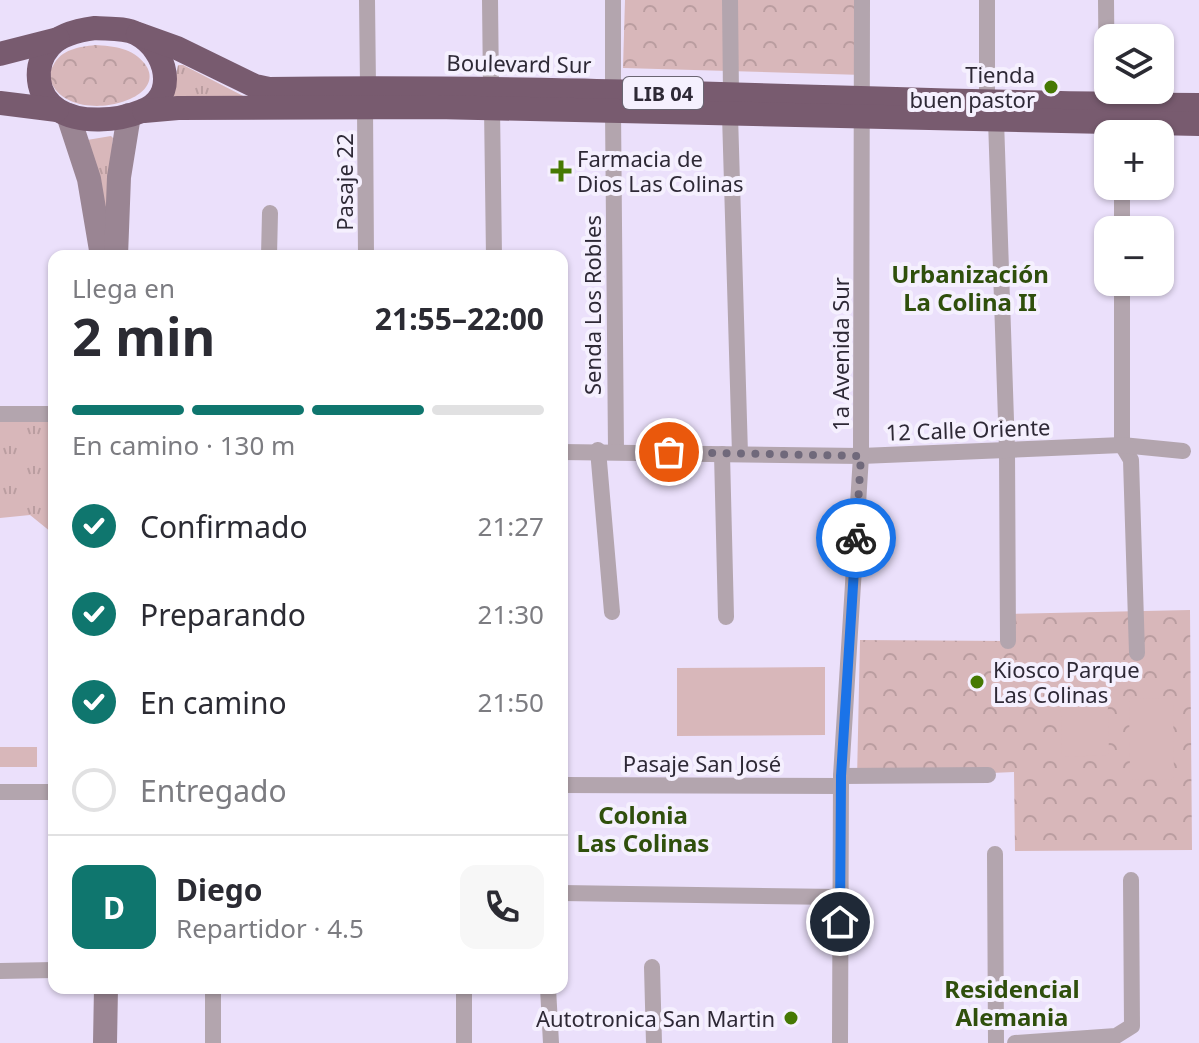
<!DOCTYPE html>
<html lang="es">
<head>
<meta charset="utf-8">
<style>
	:root { --surface:#fff; --page:#f7f7f7; --text:#2b2b33; --muted:#7c7c81; --line:#e1e1e2; --accent:#0f766e }
	body { margin:0; font-family:"Noto Sans",sans-serif; background:var(--page); color:var(--text); height:100vh; display:flex; flex-direction:column; font-size:30px; white-space:nowrap }
	* { box-sizing:border-box; margin:0 }
	p { font-size:26px; color:var(--muted) }
	.icon { flex:none; width:44px; height:44px; fill:none; stroke:currentColor; stroke-width:2; stroke-linecap:round; stroke-linejoin:round }
	.map { position:relative; flex:1; overflow:hidden }
	.side { position:absolute; left:48px; top:250px; width:520px; height:744px; display:flex; flex-direction:column; background:var(--surface); border-radius:16px; box-shadow:0 2px 6px #0004 }
	.side>* { flex:none }
	.tools { position:absolute; left:1094px; top:24px; display:grid; gap:16px }
	.tools a { display:grid; place-items:center; width:80px; height:80px; border-radius:16px; background:var(--surface); box-shadow:0 2px 6px #0004; font-size:40px }
	.pin { position:absolute; display:grid; place-items:center; width:68px; height:68px; color:#fff; margin:-34px; border:4px solid #fff; border-radius:50%; box-shadow:0 2px 8px #0007 }
	.courier { position:absolute; display:grid; place-items:center; width:80px; height:80px; margin:-40px; border:6px solid #1a73e8; border-radius:50%; background:#fff; color:#222; box-shadow:0 2px 10px #0007 }
	.headline em { font-style:normal; font-weight:700 }
	.headline div { display:flex; flex-direction:column-reverse }
	.headline { display:flex; align-items:center; justify-content:space-between; height:136px; padding:0 24px }
	h1 { font-size:52px; font-weight:700; line-height:60px }
	.bar { display:grid; grid-template-columns:repeat(4,1fr); gap:12px 8px; align-content:center; height:96px; padding:0 24px }
	.bar i { height:10px; border-radius:6px; background:var(--line) }
	.bar .current { background:var(--accent) }
	.bar p { grid-column:span 4 }
	.line { display:flex; align-items:center; gap:20px; padding:0 24px; border-top:2px solid var(--line) }
	.line div { flex:1 }
	.round { display:grid; place-items:center; flex:none; width:84px; height:84px; border-radius:16px; background:var(--page) }
	ol { padding:0 24px; list-style:none }
	li { display:flex; align-items:center; gap:24px; height:88px }
	li p { margin-inline-start:auto }
	li .icon { padding:8px; border-radius:50%; background:var(--accent); color:#fff; stroke-width:4 }
	li:last-child { color:var(--muted) }
	li i { width:44px; height:44px; border:4px solid var(--line); border-radius:50% }
	.map>svg:first-child { display:block }
</style>
</head>
<body>
<div class="map">
<svg width="1199" height="1043" viewBox="0 0 1199 1043">
	<defs>
		<pattern id="grass-tufts" width="24" height="20" patternUnits="userSpaceOnUse" patternTransform="scale(2)"><rect width="24" height="20" fill="#d8b7ba"/><path d="M3 7l-1-3M5 7V3M7 7l1-3M15 17l-1-3M17 17v-4M19 17l1-3" fill="none" stroke="#ba9da0"/></pattern>
		<pattern id="park-crowns" width="20" height="18" patternUnits="userSpaceOnUse" patternTransform="scale(2)"><rect width="20" height="18" fill="#d8b7ba"/><path d="M2 6a3 3 0 1 1 6 0M12 15a3 3 0 1 1 6 0" fill="none" stroke="#ba9da0"/></pattern>
	</defs>
	<rect width="100%" height="100%" fill="#ebe0fb"/>
	<g fill="url(#grass-tufts)">
		<path d="M178,65H183L253,101L175,98L172,95Z"/>
		<path d="M111,136L113,138L105,229L87,140Z"/>
		<path d="M0,421H54V548L51,532L30,515L0,518Z"/>
	</g>
	<g fill="url(#park-crowns)">
		<path d="M625,0H862L863,75L623,68Z"/>
		<path d="M95,45C114,46 133,48 145,64C172,101 73,126 52,84C49,78 49,72 53,66C61,49 79,47 95,45Z"/>
		<path d="M1190,610L1192,850L1015,851L1014,772L857,779L860,640L1008,641V614Z"/>
	</g>
	<g fill="#d8b7ba">
		<path d="M825,667V735L677,736V668Z"/>
		<path d="M1107,673L1109,755L1062,757L1060,674Z"/>
		<path d="M1173,698L1174,779L1130,780L1129,699Z"/>
		<rect x="0" y="747" width="37" height="20"/>
	</g>
	<g fill="none" stroke-linecap="round" stroke-linejoin="round">
		<g stroke="#b3a5ae" stroke-width="16">
			<path d="M367,0L368,86"/>
			<path d="M490,0L491,88"/>
			<path d="M613,0V92"/>
			<path d="M730,0L731,95"/>
			<path d="M987,0V102"/>
			<path d="M1106,0L1107,105"/>
			<path d="M365,107L366,256"/>
			<path d="M492,108L494,256"/>
			<path d="M613,111L616,450"/>
			<path d="M730,115L740,454"/>
			<path d="M996,120L1007,450L1008,641"/>
			<path d="M1122,186V230"/>
			<path d="M269,256L270,213"/>
			<path d="M1122,282V445L1131,460L1137,653"/>
			<path d="M0,414H54"/>
			<path d="M598,450L612,612"/>
			<path d="M562,452L861,456L1122,445L1183,451"/>
			<path d="M722,454L726,617"/>
			<path d="M841,776L988,775"/>
			<path d="M562,785L841,786"/>
			<path d="M0,792H54"/>
			<path d="M995,854L996,1043"/>
			<path d="M562,893L840,897"/>
			<path d="M652,967L654,1043"/>
			<path d="M0,971L54,970"/>
			<path d="M548,988L551,1043"/>
			<path d="M213,1043V992"/>
			<path d="M464,1043V988"/>
			<path d="M840,1043L841,776L861,456L862,0"/>
			<path d="M1015,1043L1116,1036L1132,1026L1131,880"/>
		</g>
		<g stroke="#9a8593" stroke-width="24">
			<path d="M68,115L89,179L102,256"/>
			<path d="M116,256L119,177L129,115"/>
			<path d="M105,1043L106,988"/>
		</g>
		<g stroke="#785b6f" stroke-width="24">
			<path d="M95,28C108,29 125,27 137,34C167,50 179,97 142,111C118,121 80,124 58,110C35,96 33,65 50,46C60,34 80,30 95,28Z"/>
			<path d="M138,34L177,48L255,86L269,89C579,84 889,103 1199,105"/>
			<path d="M0,54L58,39"/>
			<path d="M0,103L57,110"/>
			<path d="M144,111L178,108L436,107L1199,124"/>
		</g>
	</g>
	<g fill="none" stroke-linecap="round" stroke-linejoin="round">
		<path stroke="#70697b" stroke-width="8" stroke-dasharray="0 14.4" d="M669,452L861,456L856,538"/>
		<path stroke="#1a73e8" stroke-width="10" d="M840,922L841,776L856,538"/>
	</g>
	<g fill="#467903" stroke="#f5f0fe" stroke-width="3">
		<circle cx="1051" cy="87" r="8"/>
		<path d="M557 159h8v8h8v8h-8v8h-8v-8h-8v-8h8z"/>
		<circle cx="977" cy="682" r="8"/>
		<circle cx="791" cy="1018" r="8"/>
	</g>
	<g text-anchor="middle" dominant-baseline="central" stroke-width="8" stroke-linejoin="round" paint-order="stroke">
		<rect fill="#f5f0fe" stroke="#6a6572" stroke-width="2" x="623" y="77" width="80" height="32" rx="6"/>
		<g font-size="20" font-weight="bold" fill="#2e2936">
			<text x="663" y="93">LIB 04</text>
		</g>
		<g font-size="22" fill="#2e2936" stroke="#f5f0fe">
			<text transform="translate(519 63) rotate(1)">Boulevard Sur</text>
			<text transform="translate(344 182) rotate(-90)">Pasaje 22</text>
			<text transform="translate(592 305) rotate(-90)">Senda Los Robles</text>
			<text transform="translate(840 354) rotate(-90)">1a Avenida Sur</text>
			<text transform="translate(968 429) rotate(-2)">12 Calle Oriente</text>
			<text x="702" y="763">Pasaje San José</text>
		</g>
		<g font-size="22" fill="#2e2936" stroke="#f5f0fe" text-anchor="end">
			<text x="1035" y="74">Tienda<tspan x="1035" dy="25">buen pastor</tspan></text>
			<text x="577" y="158" text-anchor="start">Farmacia de<tspan x="577" dy="25">Dios Las Colinas</tspan></text>
			<text x="993" y="669" text-anchor="start">Kiosco Parque<tspan x="993" dy="25">Las Colinas</tspan></text>
			<text x="775" y="1018">Autotronica San Martin</text>
		</g>
		<g font-size="24" font-weight="bold" fill="#2f4f0c" stroke="#f5f0fe">
			<text x="970" y="273">Urbanización<tspan x="970" dy="28">La Colina II</tspan></text>
			<text x="643" y="814">Colonia<tspan x="643" dy="28">Las Colinas</tspan></text>
			<text x="1012" y="988">Residencial<tspan x="1012" dy="28">Alemania</tspan></text>
		</g>
	</g>
</svg>
<div class="tools">
<a><svg class="icon" aria-label="layers" viewBox="0 0 24 24"><path d="M12 4l9 5-9 5-9-5zM3 14l9 5 9-5"/></svg></a>
<a>+</a>
<a>−</a>
</div>
<div class="pin" style="left:669px;top:452px;background:#ea580c"><svg class="icon" aria-label="bag" viewBox="0 0 24 24"><path d="M5 8h14l-1 12H6zM9 8a3 3 0 0 1 6 0"/></svg></div>
<div class="pin" style="left:840px;top:922px;background:#1f2937"><svg class="icon" aria-label="home" viewBox="0 0 24 24"><path d="M3 11l9-7 9 7M6 9v11h12V9"/></svg></div>
<div class="courier" style="left:856px;top:538px"><svg class="icon" aria-label="bike" viewBox="0 0 24 24"><circle cx="6" cy="16" r="4"/><circle cx="18" cy="16" r="4"/><path d="M6 16l4-8h5l3 8M10 8l3 8H6M13 5h3"/></svg></div>
<section class="side">
<div class="headline"><div><h1>2 min</h1><p>Llega en</p></div><em>21:55–22:00</em></div>
<div class="bar"><i class="current"></i><i class="current"></i><i class="current"></i><i></i><p>En camino · 130 m</p></div>
<ol>
<li><svg class="icon" aria-label="check" viewBox="0 0 24 24"><path d="M5 12l5 5 9-10"/></svg>Confirmado<p>21:27</p></li>
<li><svg class="icon" aria-label="check" viewBox="0 0 24 24"><path d="M5 12l5 5 9-10"/></svg>Preparando<p>21:30</p></li>
<li><svg class="icon" aria-label="check" viewBox="0 0 24 24"><path d="M5 12l5 5 9-10"/></svg>En camino<p>21:50</p></li>
<li><i></i>Entregado</li>
</ol>
<div class="line" style="height:144px"><b class="round" style="background:var(--accent);color:#fff">D</b><div><b>Diego</b><p>Repartidor · 4.5</p></div><a class="round"><svg class="icon" aria-label="phone" viewBox="0 0 24 24"><path d="M5 4h4l2 5-3 2q2 4 5 5l2-3 5 2v4C11 20 4 13 5 4z"/></svg></a></div>
</section>
</div>
</body>
</html>
